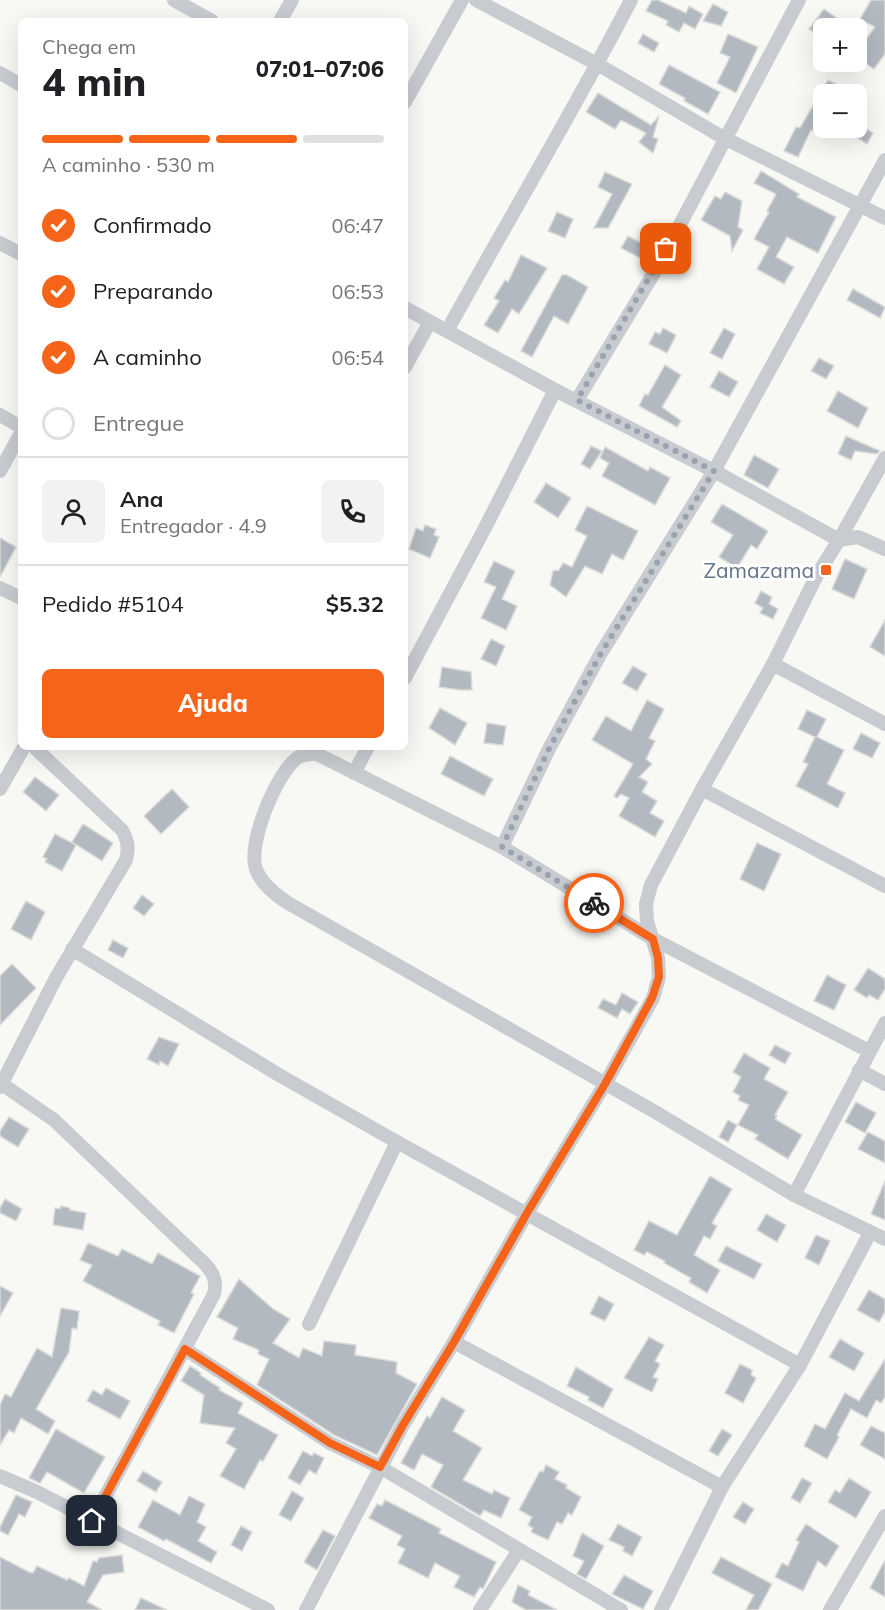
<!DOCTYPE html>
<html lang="pt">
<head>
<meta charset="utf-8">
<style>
	:root { --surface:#fff; --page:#f2f2f2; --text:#202124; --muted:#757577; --line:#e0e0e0; --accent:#f56419 }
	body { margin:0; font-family:Mulish,sans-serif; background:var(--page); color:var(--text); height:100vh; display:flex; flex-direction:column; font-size:22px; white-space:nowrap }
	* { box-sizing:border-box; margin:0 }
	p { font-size:20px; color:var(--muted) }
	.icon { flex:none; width:33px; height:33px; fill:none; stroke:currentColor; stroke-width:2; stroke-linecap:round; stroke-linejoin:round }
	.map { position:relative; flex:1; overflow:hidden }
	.drawer { position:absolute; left:18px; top:18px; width:390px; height:732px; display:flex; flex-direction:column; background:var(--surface); border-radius:9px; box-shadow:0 6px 24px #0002 }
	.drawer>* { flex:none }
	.controls { position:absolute; left:813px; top:18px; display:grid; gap:12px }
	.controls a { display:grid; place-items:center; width:54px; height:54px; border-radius:9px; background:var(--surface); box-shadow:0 6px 24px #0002; font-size:30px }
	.pin { position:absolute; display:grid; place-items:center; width:51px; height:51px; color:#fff; margin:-26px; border-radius:12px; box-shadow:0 3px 9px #0006 }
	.courier { position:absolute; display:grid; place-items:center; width:60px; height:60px; margin:-30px; border:4px solid #f56419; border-radius:50%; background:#fff; color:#222; box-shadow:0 2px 8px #0007 }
	.overview em { font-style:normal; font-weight:800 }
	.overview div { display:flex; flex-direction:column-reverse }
	.overview { display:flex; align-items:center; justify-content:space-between; height:102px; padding:0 24px }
	h1 { font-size:39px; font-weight:800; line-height:45px }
	.bar { display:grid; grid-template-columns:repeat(4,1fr); gap:9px 6px; align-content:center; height:72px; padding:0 24px }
	.bar i { height:8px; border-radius:4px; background:var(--line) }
	.bar .current { background:var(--accent) }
	.bar p { grid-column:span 4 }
	.line { display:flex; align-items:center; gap:15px; padding:0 24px; border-top:2px solid var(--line) }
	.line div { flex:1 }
	.round { display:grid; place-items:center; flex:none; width:63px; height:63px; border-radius:9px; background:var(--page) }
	ol { padding:0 24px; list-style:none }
	li { display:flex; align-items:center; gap:18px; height:66px }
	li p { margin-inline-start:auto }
	li .icon { padding:6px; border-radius:50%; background:var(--accent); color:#fff; stroke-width:4 }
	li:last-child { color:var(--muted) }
	li i { width:33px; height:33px; border:3px solid var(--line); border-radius:50% }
	.primary-button { display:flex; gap:12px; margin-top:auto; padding:12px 24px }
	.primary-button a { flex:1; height:69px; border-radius:9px; background:var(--accent); color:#fff; font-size:24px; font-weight:800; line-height:69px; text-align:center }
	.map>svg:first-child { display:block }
</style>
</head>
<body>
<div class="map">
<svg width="885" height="1610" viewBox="0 0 885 1610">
	<rect width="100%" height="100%" fill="#f8f9f5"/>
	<g fill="#b2b9c1" stroke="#dadad8" stroke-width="1.5">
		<path d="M652,0H658L686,13L689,6L703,14L695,29L684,23L679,32L666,25L668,21L646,11Z"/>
		<path d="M871,0H885V54L874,69L856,57V53L875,27L860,19Z"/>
		<path d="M713,4L728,12L721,26L703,21Z"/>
		<path d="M824,9L842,22L837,28H824V39L809,29Z"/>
		<path d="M643,34L659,43L654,52L638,43Z"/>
		<path d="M728,34L758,47L736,93L717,83L730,57L720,53Z"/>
		<path d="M669,65L720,92L708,114L684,101L685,98L659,84Z"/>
		<path d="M828,80L841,87L837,94H824V117L815,132L811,130L798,157L784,151L796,127L800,128Z"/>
		<path d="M598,93L651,125L659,116L653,137L658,139L653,153L639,142L646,133L621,120L615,129L586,112Z"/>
		<path d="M859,124L873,133L867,144L852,135Z"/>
		<path d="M761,171L799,194L797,197L836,217L818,253L787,237L776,257L794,267L784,284L757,269L769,247L754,239L769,212L767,211L776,194L754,183Z"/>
		<path d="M605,172L632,184L608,228H594L612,194L598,187Z"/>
		<path d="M725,192L742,201L738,227L743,230L732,251L730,236L701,220L715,196L721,199Z"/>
		<path d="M557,212L573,219L565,238L548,231Z"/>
		<path d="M628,236L652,249L646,261L621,248Z"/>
		<path d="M521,255L547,268L519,314L512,309L498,333L484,325L499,301L494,298L505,280L508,282Z"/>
		<path d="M562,275H567L588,287L568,324L554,316L532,357L521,351Z"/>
		<path d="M853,289L885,307L880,318L847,300Z"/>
		<path d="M663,328L676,335L667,353L649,344L655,332L660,334Z"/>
		<path d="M724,328L735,334L722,359L710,353Z"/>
		<path d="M819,358L834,366L826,379L811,371Z"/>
		<path d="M665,365L681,375L662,407L681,421L677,427L639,406L645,394L648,395Z"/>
		<path d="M719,371L738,382L729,397L710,387Z"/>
		<path d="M838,391L868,408L858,428L827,411Z"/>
		<path d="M846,436L880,451L877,454L855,451L851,460L838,454Z"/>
		<path d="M591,446L602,451L590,469L581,464Z"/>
		<path d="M605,447L648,471L650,467L670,478L655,505L602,476L609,463L600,458Z"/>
		<path d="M754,455L779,469L768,488L744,475Z"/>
		<path d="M546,483L571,498L558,518L534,502Z"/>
		<path d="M722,504L768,531L757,549L751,545L737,568L719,557L733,535L711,522Z"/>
		<path d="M587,506L638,531L623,560L612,554L602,574L585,566L566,597L550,585L553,571L559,570L563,563L572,567L587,536L575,530Z"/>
		<path d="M425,525L436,529L434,535L439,537L430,558L409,549L416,528L423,531Z"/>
		<path d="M0,538L16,547L0,577Z"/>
		<path d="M845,559L867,569L854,599L832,589Z"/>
		<path d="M494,561L515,571L502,599L517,606L506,630L481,618L496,587L484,582Z"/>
		<path d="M761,591L772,597L769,604L778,609L773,619L760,613L763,608L755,603Z"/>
		<path d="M885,620V656L870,647Z"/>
		<path d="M491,639L505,646L496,666L481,659Z"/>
		<path d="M633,666L647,674L637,691L622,683Z"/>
		<path d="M442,667L471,672L472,690H461L439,687Z"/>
		<path d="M647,700L664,709L649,738L655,741L646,759L652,764L639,777L648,782L642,792L657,801L650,813L664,821L655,837L619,816L629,798L621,794L617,798L614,796L633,764L592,740L606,716L631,731Z"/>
		<path d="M440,708L467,723L455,745L429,728Z"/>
		<path d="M807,710L826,719L817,737L844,750L827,784L845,793L838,808L796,786L808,764L803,762L815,737L798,729Z"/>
		<path d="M487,723L506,726L503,745L484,743Z"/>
		<path d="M861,733L880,743L872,758L853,749Z"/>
		<path d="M450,756L493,779L484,796L441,774Z"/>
		<path d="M35,777L59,795L46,811L23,792Z"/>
		<path d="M172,789L189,807L161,834L144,816Z"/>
		<path d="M83,824L113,843L102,861L72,842Z"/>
		<path d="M55,834L76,845L62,871L45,862L47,859L43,857Z"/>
		<path d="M757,843L781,854L764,891L740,879Z"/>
		<path d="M142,895L154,904L144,916L133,908Z"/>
		<path d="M26,901L45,912L31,940L11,929Z"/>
		<path d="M113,940L128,948L123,958L108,950Z"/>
		<path d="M12,964L36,988L0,1025V976Z"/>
		<path d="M868,968L885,979V989L878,1000L869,995L867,998L854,990Z"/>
		<path d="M827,975L846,985L834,1010L814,1001Z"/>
		<path d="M622,993L638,1002L630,1014L622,1009L617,1018L598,1008L603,999L616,1005Z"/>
		<path d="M159,1037L179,1044L168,1066L160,1061L159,1065L147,1059Z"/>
		<path d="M775,1045L791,1053L785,1064L769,1055Z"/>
		<path d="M744,1053L770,1068L764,1079L788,1092L775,1115L777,1116L775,1119L802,1135L788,1159L755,1139L758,1135L738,1125L749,1105L738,1100L740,1096L733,1092L741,1077L733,1072Z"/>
		<path d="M856,1102L876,1113L865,1133L845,1122Z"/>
		<path d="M9,1117L29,1129L18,1147L0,1136V1131Z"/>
		<path d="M728,1120L737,1125L728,1142L719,1137Z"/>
		<path d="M868,1132L885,1141V1163L858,1149Z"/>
		<path d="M710,1176L732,1189L712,1223L717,1226L710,1239L704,1236L694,1255L720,1270L707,1293L689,1282L691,1278L664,1263L665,1261L647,1252L644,1255L634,1250L649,1221L677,1235Z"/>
		<path d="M885,1181V1220L871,1214Z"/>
		<path d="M5,1199L22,1209L16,1221L0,1213V1208Z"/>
		<path d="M61,1206L70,1208V1210L86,1213L83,1230L53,1225L55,1208L60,1209Z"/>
		<path d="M766,1214L786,1225L777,1242L757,1230Z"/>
		<path d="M816,1235L830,1241L819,1265L805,1258Z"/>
		<path d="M88,1243L118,1256L122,1249L152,1264L158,1253L200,1276L191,1293L194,1294L174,1333L158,1325L160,1321L83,1281L92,1265L80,1260Z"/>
		<path d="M726,1246L762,1264L754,1279L718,1261Z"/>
		<path d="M239,1279L273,1309L290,1319L273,1343L299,1358L303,1348L322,1356L324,1341L356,1345L355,1355L397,1362L396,1373L417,1384L377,1455L334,1435L257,1385L269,1359L258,1354L259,1350L233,1339L238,1328L217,1317Z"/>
		<path d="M0,1286L13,1293L0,1316Z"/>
		<path d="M869,1290L885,1299V1312L879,1322L857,1310Z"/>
		<path d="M599,1296L614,1304L605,1321L590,1314Z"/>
		<path d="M61,1308L79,1311L77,1329L72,1328L69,1352L36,1409L55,1421L48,1434L21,1418L14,1433L9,1430L0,1445V1405L5,1394L11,1397L37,1348L52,1357Z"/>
		<path d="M649,1337L664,1345L655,1361L660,1364L653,1377L658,1379L652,1392L624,1378Z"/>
		<path d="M840,1339L864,1353L854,1371L829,1357Z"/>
		<path d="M885,1359V1397L881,1403L876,1400L867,1418L851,1409L837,1435L839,1437L827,1459L804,1446L815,1424L825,1429L845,1393L859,1401Z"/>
		<path d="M740,1364L752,1370L751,1375L756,1378L743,1403L725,1393Z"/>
		<path d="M190,1366L201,1373L200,1375L220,1388L219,1390L243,1403L238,1413L278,1435L263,1461L260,1460L244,1489L220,1476L236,1449L226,1443L235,1428L200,1423L204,1395L181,1381Z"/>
		<path d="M576,1367L613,1389L603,1408L588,1400L589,1397L567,1386Z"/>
		<path d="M106,1388L130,1401L120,1419L87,1401L93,1390L102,1395Z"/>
		<path d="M442,1397L465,1410L453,1431L482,1448L463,1480L492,1494L494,1490L510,1498L501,1518L484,1510L480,1516L431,1487L443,1465L422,1454L414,1470L401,1463L427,1416L430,1418Z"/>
		<path d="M871,1426L885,1433V1459L860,1445Z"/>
		<path d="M56,1429L105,1457L84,1493L47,1472L40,1483L29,1478Z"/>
		<path d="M722,1429L732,1435L718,1456L709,1451Z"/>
		<path d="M303,1451L312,1456L314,1453L324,1458L316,1474L309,1470L300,1485L288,1478Z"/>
		<path d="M546,1465L559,1472L555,1479L567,1485L566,1488L581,1497L572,1515L568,1513L562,1524L557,1522L548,1540L531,1532L533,1528L528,1525L532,1517L519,1510L540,1471L543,1472Z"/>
		<path d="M143,1471L162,1482L156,1492L137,1481Z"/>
		<path d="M802,1478L812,1483L800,1503L791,1498Z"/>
		<path d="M849,1478L871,1492L856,1518L828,1502L835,1490L840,1493Z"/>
		<path d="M292,1491L304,1498L291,1521L279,1515Z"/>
		<path d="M16,1495L32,1502L25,1517L19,1514L8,1535L0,1531V1527Z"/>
		<path d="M189,1496L205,1504L197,1522L206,1527L198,1541L217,1552L211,1563L166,1539L164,1541L138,1527L153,1500L180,1515Z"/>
		<path d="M385,1500L441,1529L439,1533L496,1562L483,1589L480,1587L474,1597L454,1587L460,1576L435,1563L428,1578L398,1563L405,1549L397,1545L402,1536L369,1518L377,1504L382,1506Z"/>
		<path d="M743,1502L754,1509L745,1524L733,1517Z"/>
		<path d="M618,1524L642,1537L632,1556L623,1551L624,1547L609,1540Z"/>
		<path d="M806,1524L839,1546L826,1567L818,1561L803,1591L775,1577L782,1563L788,1566L799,1542L796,1540Z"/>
		<path d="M241,1526L252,1532L242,1551L231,1545Z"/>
		<path d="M323,1530L335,1536L317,1570L304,1562Z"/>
		<path d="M582,1533L604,1546L586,1579L577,1574L584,1561L573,1556Z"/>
		<path d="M122,1555L124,1572L103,1575L87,1602L102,1610H0V1557L29,1572L33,1573L37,1566L67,1580L69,1578L84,1586L93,1561L97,1562L99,1558Z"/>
		<path d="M721,1557L772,1584L758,1610H746L754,1595L712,1573Z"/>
		<path d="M885,1560V1597L870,1588Z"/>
		<path d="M624,1575L653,1591L643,1609L612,1594Z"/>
		<path d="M518,1585L530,1591L528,1595L557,1610H526L512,1602Z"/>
		<path d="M141,1598L167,1610H135Z"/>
	</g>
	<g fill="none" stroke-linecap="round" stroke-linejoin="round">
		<g stroke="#c8cbd0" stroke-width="14">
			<path d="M174,0L212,21"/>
			<path d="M476,0L597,64L724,138L885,218"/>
			<path d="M280,21L292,0"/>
			<path d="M0,73L21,85"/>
			<path d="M405,102L462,0"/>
			<path d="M0,243L21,254"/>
			<path d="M405,308L555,390L714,471L839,540L858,537L885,549"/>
			<path d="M447,331C508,220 573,112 631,0"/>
			<path d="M405,367L430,322"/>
			<path d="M577,400L657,268L799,0"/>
			<path d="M0,415L21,427"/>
			<path d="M0,471L21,433"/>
			<path d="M0,588L21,598"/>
			<path d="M773,664L885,724"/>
			<path d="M405,678L486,526L555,390"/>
			<path d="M354,773L368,747"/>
			<path d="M0,789L24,747"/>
			<path d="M702,789L885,886"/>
			<path d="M502,847L549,749L601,653L714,471L885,160"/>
			<path d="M72,949L279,1075L397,1142L800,1365"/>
			<path d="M869,1051L653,939L502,847L315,753C309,755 301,755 297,758C276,774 247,844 256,869C261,884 276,895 288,903L657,1113L794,1195L885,1239"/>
			<path d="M859,1070L885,1084"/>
			<path d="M2,1084L54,1120L205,1264C214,1273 217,1282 214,1294L92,1521"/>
			<path d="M0,1087L57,976L126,860C129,848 128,841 122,830L34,747"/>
			<path d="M794,1195L885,1023"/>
			<path d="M309,1324L397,1142"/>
			<path d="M454,1342L722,1487"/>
			<path d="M185,1349L330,1443L380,1467L621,1610"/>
			<path d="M0,1476L37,1492L268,1610"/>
			<path d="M306,1610L403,1425L454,1342L527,1213L605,1084L653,998L659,977L658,958L647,921L646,904L651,885L702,789L773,664L817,575L839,540L885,458"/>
			<path d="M480,1610L519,1550"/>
			<path d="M661,1610L722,1487L800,1365L870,1233"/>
			<path d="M830,1610L885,1516"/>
		</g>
	</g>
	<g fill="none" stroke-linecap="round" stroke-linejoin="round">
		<path stroke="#98a3af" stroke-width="6" stroke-dasharray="0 10.8" d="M594,903L502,847L549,749L601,653L714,471L577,400L666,249"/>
		<path stroke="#f56419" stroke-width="8" d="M92,1521L185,1349L330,1443L380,1467L403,1425L454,1342L527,1213L605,1084L652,998L659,977L658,958L653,939L594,903"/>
	</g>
	<rect fill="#f56419" stroke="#fff" stroke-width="2" x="820" y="564" width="12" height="12" rx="3"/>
	<g text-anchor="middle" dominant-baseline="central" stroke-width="6" stroke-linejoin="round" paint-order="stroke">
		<g font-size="21" fill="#64758a" stroke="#fff" text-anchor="end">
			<text x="814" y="570">Zamazama</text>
		</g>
	</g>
</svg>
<div class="controls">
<a>+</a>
<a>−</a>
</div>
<div class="pin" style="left:666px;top:249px;background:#ea580c"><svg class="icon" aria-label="bag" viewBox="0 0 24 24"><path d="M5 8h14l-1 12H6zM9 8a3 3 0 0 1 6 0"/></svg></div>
<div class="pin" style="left:92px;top:1521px;background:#1f2937"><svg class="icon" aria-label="home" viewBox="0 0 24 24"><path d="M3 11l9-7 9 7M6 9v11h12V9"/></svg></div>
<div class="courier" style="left:594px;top:903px"><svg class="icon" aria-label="bike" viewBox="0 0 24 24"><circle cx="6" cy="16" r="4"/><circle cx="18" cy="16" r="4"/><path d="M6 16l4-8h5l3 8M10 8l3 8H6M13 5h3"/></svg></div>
<section class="drawer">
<div class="overview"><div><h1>4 min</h1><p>Chega em</p></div><em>07:01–07:06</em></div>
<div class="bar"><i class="current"></i><i class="current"></i><i class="current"></i><i></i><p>A caminho · 530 m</p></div>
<ol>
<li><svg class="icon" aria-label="check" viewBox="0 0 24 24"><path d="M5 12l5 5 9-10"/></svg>Confirmado<p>06:47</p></li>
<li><svg class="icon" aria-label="check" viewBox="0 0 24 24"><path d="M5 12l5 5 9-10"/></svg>Preparando<p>06:53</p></li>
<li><svg class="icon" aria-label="check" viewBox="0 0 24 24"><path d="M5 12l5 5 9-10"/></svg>A caminho<p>06:54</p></li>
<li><i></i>Entregue</li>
</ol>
<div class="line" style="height:108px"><a class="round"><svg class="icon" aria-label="person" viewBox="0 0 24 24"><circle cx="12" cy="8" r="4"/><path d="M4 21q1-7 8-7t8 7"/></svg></a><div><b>Ana</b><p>Entregador · 4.9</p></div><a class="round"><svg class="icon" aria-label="phone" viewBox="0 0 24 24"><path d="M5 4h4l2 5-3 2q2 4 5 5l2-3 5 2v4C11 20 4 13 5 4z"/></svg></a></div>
<div class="line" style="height:78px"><div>Pedido #5104</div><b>$5.32</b></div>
<div class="primary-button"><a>Ajuda</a></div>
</section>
</div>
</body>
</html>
